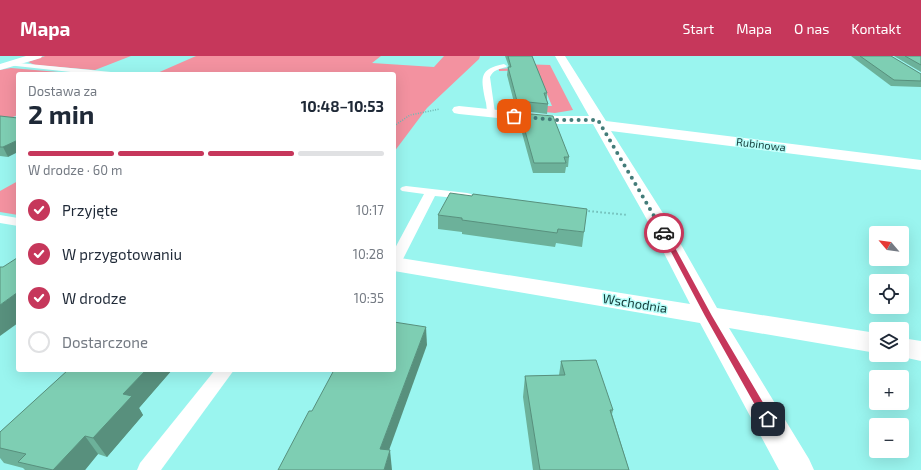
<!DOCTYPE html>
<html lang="pl">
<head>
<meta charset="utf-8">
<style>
	:root { --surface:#fff; --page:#f6f6f7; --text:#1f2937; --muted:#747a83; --line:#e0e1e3; --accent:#c6375b }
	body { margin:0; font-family:"Exo 2",sans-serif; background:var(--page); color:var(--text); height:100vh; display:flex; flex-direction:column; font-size:15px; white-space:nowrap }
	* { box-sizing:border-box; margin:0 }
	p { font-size:13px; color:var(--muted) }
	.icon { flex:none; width:22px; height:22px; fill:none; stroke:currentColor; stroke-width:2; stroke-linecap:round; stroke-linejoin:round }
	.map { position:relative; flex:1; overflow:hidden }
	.sheet { position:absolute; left:16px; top:16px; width:380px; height:300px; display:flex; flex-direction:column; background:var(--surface); border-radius:4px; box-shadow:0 4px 16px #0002 }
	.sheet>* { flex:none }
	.needle { width:26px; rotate:299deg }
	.fabs { position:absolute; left:869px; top:170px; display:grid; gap:8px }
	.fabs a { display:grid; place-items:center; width:40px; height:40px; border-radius:4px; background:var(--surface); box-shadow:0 4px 16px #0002; font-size:20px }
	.pin { position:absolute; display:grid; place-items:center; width:34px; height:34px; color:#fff; margin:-17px; border-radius:8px; box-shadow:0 2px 6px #0006 }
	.courier { position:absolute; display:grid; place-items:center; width:40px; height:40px; margin:-20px; border:3px solid #c6375b; border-radius:50%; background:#fff; color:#222; box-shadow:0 1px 5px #0007 }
	.overview em { font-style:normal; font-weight:700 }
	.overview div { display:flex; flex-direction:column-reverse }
	.overview { display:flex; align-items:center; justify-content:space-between; height:68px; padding:0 12px }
	h1 { font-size:26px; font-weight:700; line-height:30px }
	.bar { display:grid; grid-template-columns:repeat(4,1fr); gap:6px 4px; align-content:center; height:48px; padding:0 12px }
	.bar i { height:5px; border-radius:3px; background:var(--line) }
	.bar .active { background:var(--accent) }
	.bar p { grid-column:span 4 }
	ol { padding:0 12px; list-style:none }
	li { display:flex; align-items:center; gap:12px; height:44px }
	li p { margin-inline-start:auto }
	li .icon { padding:4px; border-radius:50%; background:var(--accent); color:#fff; stroke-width:4 }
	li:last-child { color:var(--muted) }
	li i { width:22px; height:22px; border:2px solid var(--line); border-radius:50% }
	header { display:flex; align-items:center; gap:24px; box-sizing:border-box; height:56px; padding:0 20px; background:var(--accent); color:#fff }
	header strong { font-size:19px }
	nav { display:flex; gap:22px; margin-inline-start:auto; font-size:14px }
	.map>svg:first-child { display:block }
</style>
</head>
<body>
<header>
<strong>Mapa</strong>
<nav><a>Start</a><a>Mapa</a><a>O nas</a><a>Kontakt</a></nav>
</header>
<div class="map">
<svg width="921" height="414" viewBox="0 0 921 414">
	<rect width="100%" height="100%" fill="#9af5ef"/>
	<g fill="#f392a0">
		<path d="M45,0H131L95,14L35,9L28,6Z"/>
		<path d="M196,0H381L372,7L434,11L444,0H480L479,3L427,52L394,96V18H155Z"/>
		<path d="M520,8L550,9L573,54L555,57L504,52V50H552L537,14L499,15V13L514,12Z"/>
		<path d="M11,12L82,18H18V59L0,66V14Z"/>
		<path d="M18,125V159L0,156V135Z"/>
	</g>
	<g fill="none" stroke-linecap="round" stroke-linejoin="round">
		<path stroke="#6fb9b4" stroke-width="1.5" stroke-dasharray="1 1.5" stroke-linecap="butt" d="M394,70L410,59L440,53"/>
		<path stroke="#6fb9b4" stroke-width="2" stroke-dasharray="1.5 2.5" stroke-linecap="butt" d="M585,153L588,155L628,159"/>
		<g fill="#fff" fill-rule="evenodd">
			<path d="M9,6L111,16L115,18H89L7,9L6,8Z"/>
			<path d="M504,8L507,10L506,11C499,13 493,14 490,21L495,57L491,60L488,59C486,54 487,48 485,43C481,21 479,13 504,8Z"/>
			<path d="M406,130L467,137L471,138L473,140L471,142L467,143L435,140L401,207L399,210L394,211V194L424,138L402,135L400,133L402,131Z"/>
			<path d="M0,159L18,162V170L0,167Z"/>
			<path d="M215,314H234L161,414H137L140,407Z"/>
		</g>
		<g fill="#fff" fill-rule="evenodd">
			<path d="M26,0H42L41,2L0,14V8Z"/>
			<path d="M555,0H565L606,65L921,104V114L611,75L666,162L717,252L876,277V297L729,272L809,403L814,414H779L700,267L394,215V201L690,248L646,162L593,68H557L459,58L454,57L452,54L454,51L459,50L557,60H589Z"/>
			<path d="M902,282L921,285V305L893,299H902Z"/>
		</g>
	</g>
	<g fill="#6cb19a">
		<path d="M505,0H532L547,37V44L548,48L547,58L516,54L507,19L508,11H509Z"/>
		<path d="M851,0H891L921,18V31L891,30Z"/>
		<path d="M894,0H921V16Z"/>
		<path d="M520,57L569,101L568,111H566L565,117H533L519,66Z"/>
		<path d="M0,60L8,101L0,100Z"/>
		<path d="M438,159L584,176L582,191L556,187L555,191L462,178V176L438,173Z"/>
		<path d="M561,305L613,354L612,358L629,414H533L523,341L525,320L559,319Z"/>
		<path d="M68,314H172L139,352L143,359L107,401L98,398L85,414H25L23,412L4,407L0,402V376Z"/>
	</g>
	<g fill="#58907d">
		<path d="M18,84V96L8,101L3,91Z"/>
		<path d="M18,236V267L0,280V249Z"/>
		<path d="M426,271L427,289L383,411L380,393Z"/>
		<path d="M146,314H172L139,352L143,359L107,401L93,382L123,338Z"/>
		<path d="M85,380L98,398L85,414H53Z"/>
		<path d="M390,394L392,414H384Z"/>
	</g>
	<g fill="#7eceb3" stroke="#58907d">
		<path d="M508,0H532L547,37H544L548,48L517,45L508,11H511Z"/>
		<path d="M860,0H891L921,18V25L894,24Z"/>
		<path d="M905,0H921V9Z"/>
		<path d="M520,57L553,60L569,101H564L566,107H534Z"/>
		<path d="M0,60L18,62V84L3,91H0Z"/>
		<path d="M450,137L472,140L473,138L587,153L584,176L558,173L557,177L462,164V162L438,159Z"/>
		<path d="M17,202H18V236L0,249V211H3Z"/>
		<path d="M394,266L426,271L380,393L390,394L384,414H278L309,355H312L334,314H394Z"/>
		<path d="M596,304L613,354H610L629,414H540L525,320L565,319L561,305Z"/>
		<path d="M68,314H146L123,338L132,340L93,382L85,380L53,414L18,406L26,398L0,392V376Z"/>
	</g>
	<path fill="#c6375b" d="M664,175L667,177L712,260L771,360L772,363L771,365H764L705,260L661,177Z"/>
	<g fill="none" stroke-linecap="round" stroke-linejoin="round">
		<path stroke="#437c79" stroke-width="4" stroke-dasharray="0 7.2" d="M514,60L557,64H598L664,177"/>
	</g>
	<g text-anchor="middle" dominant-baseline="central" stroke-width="3" stroke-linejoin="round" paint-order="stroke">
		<g font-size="11" fill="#143b39" stroke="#b8fffa">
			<text transform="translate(761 88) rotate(7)">Rubinowa</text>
		</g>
		<g font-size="13" fill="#143b39" stroke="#b8fffa">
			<text transform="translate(635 247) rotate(9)">Wschodnia</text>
		</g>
	</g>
</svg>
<div class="fabs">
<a><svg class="needle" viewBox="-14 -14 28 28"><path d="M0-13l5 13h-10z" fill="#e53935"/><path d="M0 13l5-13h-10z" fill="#747a83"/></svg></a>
<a><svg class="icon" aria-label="locate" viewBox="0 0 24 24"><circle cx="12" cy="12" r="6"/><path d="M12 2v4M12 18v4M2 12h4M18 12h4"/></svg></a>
<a><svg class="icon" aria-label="layers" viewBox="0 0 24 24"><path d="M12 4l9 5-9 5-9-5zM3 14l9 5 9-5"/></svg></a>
<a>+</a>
<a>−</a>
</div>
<div class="pin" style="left:514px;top:60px;background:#ea580c"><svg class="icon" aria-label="bag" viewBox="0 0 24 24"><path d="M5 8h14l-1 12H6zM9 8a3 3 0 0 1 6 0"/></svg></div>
<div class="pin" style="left:768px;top:363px;background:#1f2937"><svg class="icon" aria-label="home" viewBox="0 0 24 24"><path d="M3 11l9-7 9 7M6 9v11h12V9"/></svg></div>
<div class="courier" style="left:664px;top:177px"><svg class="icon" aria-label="car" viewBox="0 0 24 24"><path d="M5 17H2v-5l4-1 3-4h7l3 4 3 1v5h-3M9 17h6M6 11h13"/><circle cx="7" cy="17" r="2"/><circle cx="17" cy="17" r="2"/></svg></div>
<section class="sheet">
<div class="overview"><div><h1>2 min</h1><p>Dostawa za</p></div><em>10:48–10:53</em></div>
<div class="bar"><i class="active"></i><i class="active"></i><i class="active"></i><i></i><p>W drodze · 60 m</p></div>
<ol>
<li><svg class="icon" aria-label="check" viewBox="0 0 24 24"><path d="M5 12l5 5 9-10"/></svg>Przyjęte<p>10:17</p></li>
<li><svg class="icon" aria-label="check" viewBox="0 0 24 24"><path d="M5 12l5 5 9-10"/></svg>W przygotowaniu<p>10:28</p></li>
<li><svg class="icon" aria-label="check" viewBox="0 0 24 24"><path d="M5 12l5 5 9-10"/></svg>W drodze<p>10:35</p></li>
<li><i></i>Dostarczone</li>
</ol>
</section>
</div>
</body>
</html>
